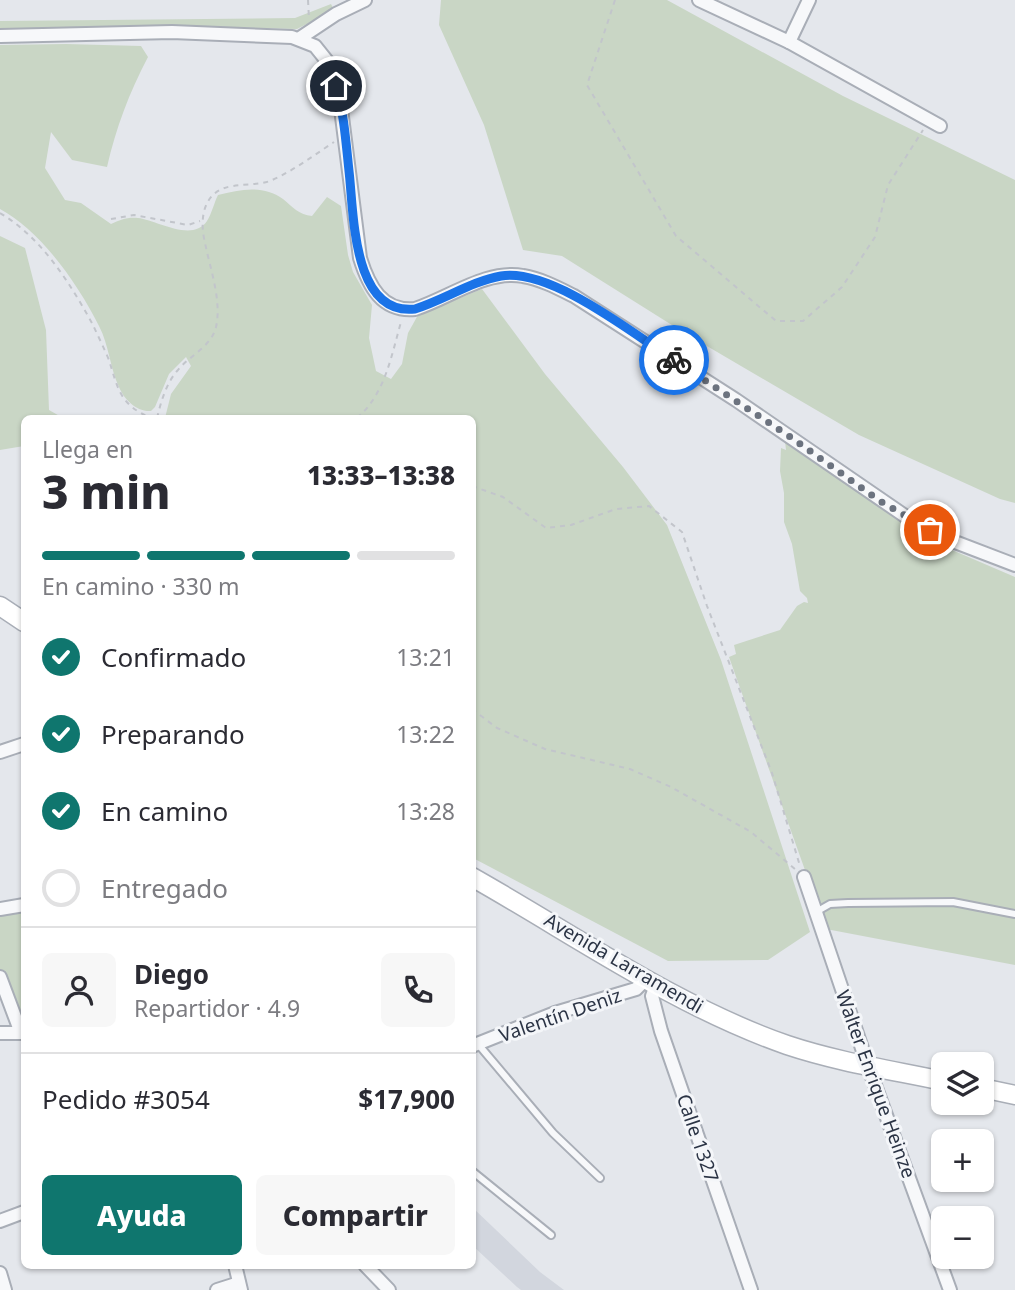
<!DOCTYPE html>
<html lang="es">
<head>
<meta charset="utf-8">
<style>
	:root { --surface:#fff; --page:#f7f7f7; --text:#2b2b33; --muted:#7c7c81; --line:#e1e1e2; --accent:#0f766e }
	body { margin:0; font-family:"Noto Sans",sans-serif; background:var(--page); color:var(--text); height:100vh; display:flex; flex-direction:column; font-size:26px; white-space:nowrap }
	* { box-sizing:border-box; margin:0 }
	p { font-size:23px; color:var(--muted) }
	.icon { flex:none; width:38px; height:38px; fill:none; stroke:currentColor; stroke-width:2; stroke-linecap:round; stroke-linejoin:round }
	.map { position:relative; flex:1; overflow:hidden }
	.details { position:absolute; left:21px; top:415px; width:455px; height:854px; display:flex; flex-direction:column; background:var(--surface); border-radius:10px; box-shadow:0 2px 5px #0004 }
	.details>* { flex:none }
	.buttons { position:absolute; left:931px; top:1052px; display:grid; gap:14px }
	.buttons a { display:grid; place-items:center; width:63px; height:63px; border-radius:10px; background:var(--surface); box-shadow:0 2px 5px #0004; font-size:35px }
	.pin { position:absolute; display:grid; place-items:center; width:60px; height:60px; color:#fff; margin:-30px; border:4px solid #fff; border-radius:50%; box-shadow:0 2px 7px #0007 }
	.courier { position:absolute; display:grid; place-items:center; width:70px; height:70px; margin:-35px; border:5px solid #1a73e8; border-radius:50%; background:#fff; color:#222; box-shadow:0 2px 9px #0007 }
	.overview em { font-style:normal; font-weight:800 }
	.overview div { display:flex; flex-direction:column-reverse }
	.overview { display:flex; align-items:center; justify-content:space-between; height:119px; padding:0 21px }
	h1 { font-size:46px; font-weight:800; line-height:52px }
	.bar { display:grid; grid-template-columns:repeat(4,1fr); gap:10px 7px; align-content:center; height:84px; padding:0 21px }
	.bar i { height:9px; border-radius:5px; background:var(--line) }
	.bar .selected { background:var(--accent) }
	.bar p { grid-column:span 4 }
	.line { display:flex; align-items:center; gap:18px; padding:0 21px; border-top:2px solid var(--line) }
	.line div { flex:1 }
	.round { display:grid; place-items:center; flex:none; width:74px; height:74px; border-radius:10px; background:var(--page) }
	ol { padding:0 21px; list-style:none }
	li { display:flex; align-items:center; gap:21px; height:77px }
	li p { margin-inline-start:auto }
	li .icon { padding:7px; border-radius:50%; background:var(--accent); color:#fff; stroke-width:4 }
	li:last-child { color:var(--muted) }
	li i { width:38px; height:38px; border:4px solid var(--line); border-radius:50% }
	.primary-button { display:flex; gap:14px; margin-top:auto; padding:14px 21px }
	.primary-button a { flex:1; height:80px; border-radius:10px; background:var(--accent); color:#fff; font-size:28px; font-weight:800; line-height:80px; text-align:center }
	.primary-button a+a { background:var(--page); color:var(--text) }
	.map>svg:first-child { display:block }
</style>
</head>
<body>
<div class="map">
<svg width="1015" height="1290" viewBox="0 0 1015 1290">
	<rect width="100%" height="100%" fill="#e4e7ec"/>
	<path fill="#d2d6de" d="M473,1208L540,1272L564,1290H521L517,1287L473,1246Z"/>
	<g fill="#c9d6c5">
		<path d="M441,0H667L843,96L1015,180V503L1000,499L859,435L683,332L562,256L523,250L484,125L439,25Z"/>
		<path d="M331,4L334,10L297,29L157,26L0,29V21L295,18Z"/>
		<path d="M66,44L141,46L148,57C129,93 116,128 107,167L72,160L51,132L45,168L65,200L81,203L111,224C120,220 127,217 138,218C157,220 192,243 207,221C212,213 214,203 218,195C241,189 264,185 283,199C293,207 299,215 312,216L327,197L341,206L348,255L353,272L372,305L369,338L376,371L391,379L402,364L408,333L418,315L482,289L545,374L623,467L667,525L721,660L810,932L768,960L668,961L473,858L472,418H165L171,394L191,366L186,357L169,374L155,407L151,411C136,412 124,399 119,387C110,368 109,345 99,326C78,284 41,231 0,209V45Z"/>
		<path d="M0,236L25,248L46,330L49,410L63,418H24V446L0,450Z"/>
		<path d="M785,441L914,531L931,541L1015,577V965L826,929L729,657L736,654L734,645L780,630L797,606L804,602L808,603L807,598L800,591L792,544L784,522V493L780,471L781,448L786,450Z"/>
		<path d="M24,905V1033L0,977V909Z"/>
	</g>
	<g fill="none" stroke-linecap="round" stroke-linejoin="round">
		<g stroke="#a9aeb7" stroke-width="10">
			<g id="lane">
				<path d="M816,912L830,904L848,903L953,902L1015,914"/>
				<path d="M478,1044L553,1133L600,1178"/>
				<path d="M472,1171L551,1235"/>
			</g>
		</g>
		<g stroke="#a9aeb7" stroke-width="16">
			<g id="street">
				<path d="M699,0L789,42L940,126"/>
				<path d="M0,36L172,32L292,37L315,46L327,61L332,71L340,101L360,258C369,287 382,312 415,309C449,298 487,269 523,276C541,279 558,288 574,296L736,400L905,516L955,542L1015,565"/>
				<path d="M300,38L336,14L365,0"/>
				<path d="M789,42L809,0"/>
				<path d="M0,752L24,744"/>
				<path d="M804,877L868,1066L950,1290"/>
				<path d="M0,909L24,905"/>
				<path d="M0,977L21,1033"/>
				<path d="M656,985L652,996L661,1031L751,1290"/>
				<path d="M0,1033H24"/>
				<path d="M472,1046L555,1013L636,989L646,979"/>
				<path d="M0,1221L24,1212"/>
				<path d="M235,1265L241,1290"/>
				<path d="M365,1265L389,1290"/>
				<path d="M0,1273L5,1290"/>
				<path d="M217,1290L239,1283"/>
			</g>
		</g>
		<g stroke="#a9aeb7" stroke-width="21">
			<g id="secondary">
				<path d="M0,606L24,622"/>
				<path d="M472,877C575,935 675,1006 787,1045C838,1062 891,1070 943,1081"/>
				<path d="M982,1088L1015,1095"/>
			</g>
		</g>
		<g stroke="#c2c5cb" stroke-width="2" stroke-dasharray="5 5" stroke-linecap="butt">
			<path d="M308,0L309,19"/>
			<path d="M615,0L587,85L676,236L776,321H803L842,287L875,237L888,185L923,130"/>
			<path d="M0,213C42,238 70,283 93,325C98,336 104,348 109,360C118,389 120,405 151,418"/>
			<path d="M111,219L134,215L188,225L200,221"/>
			<path d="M157,418C161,402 166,383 178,370C190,355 211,347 216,327C222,301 210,268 205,243C199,218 203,190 233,186C245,184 258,185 270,181C293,171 313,156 334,142"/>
			<path d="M357,418C385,394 391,357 401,322"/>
			<path d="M472,486L503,497L546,528L571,525L616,509L649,506L682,532L707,606L772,773L800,866"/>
			<path d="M472,709L497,728L545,749L630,769L671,787L751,832L795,869"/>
		</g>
		<use href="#lane" stroke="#f7f8fa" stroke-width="6"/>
		<use href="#street" stroke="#f7f8fa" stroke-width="12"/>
		<use href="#secondary" stroke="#fff" stroke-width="18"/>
	</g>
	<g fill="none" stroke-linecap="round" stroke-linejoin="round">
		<path stroke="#6c737f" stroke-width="7" stroke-dasharray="0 12.6" d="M674,360L789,436L880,501L930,530"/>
		<path stroke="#1a73e8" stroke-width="9" d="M336,86C344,113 346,143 349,171C354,213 352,316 415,309C444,300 472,281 501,276C551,268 632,333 674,360"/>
	</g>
	<g text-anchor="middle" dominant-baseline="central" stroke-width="6" stroke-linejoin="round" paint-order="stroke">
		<g font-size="19" fill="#2b3445" stroke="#f4f6f9">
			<text transform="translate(624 963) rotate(30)">Avenida Larramendi</text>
			<text transform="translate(560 1015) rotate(-19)">Valentín Deniz</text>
			<text transform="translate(876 1084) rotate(70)">Walter Enrique Heinze</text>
			<text transform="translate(698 1138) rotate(71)">Calle 1327</text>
		</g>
	</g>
</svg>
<div class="buttons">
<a><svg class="icon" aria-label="layers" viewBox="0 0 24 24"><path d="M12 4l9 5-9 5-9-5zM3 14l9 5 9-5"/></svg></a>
<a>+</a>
<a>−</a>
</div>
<div class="pin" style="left:930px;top:530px;background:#ea580c"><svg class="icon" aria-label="bag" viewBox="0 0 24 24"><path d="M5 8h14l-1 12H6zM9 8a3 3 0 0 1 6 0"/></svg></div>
<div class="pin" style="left:336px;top:86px;background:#1f2937"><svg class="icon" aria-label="home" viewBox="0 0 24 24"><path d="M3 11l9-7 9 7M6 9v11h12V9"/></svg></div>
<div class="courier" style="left:674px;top:360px"><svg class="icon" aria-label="bike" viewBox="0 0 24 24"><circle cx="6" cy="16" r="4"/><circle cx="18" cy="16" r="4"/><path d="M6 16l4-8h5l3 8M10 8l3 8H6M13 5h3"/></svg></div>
<section class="details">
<div class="overview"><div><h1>3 min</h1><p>Llega en</p></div><em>13:33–13:38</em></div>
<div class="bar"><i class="selected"></i><i class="selected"></i><i class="selected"></i><i></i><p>En camino · 330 m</p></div>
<ol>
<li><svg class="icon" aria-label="check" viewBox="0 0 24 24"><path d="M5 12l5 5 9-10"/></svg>Confirmado<p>13:21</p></li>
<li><svg class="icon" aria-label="check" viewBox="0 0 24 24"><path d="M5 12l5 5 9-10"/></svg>Preparando<p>13:22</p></li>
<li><svg class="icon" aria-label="check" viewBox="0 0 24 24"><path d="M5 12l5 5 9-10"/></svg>En camino<p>13:28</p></li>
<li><i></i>Entregado</li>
</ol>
<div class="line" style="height:126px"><a class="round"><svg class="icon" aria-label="person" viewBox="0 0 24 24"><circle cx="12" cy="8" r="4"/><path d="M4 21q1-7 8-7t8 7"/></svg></a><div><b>Diego</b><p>Repartidor · 4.9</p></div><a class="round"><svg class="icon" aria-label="phone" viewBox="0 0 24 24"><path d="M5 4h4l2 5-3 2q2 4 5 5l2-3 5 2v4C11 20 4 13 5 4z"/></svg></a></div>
<div class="line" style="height:91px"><div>Pedido #3054</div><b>$17,900</b></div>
<div class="primary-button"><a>Ayuda</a><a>Compartir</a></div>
</section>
</div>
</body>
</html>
